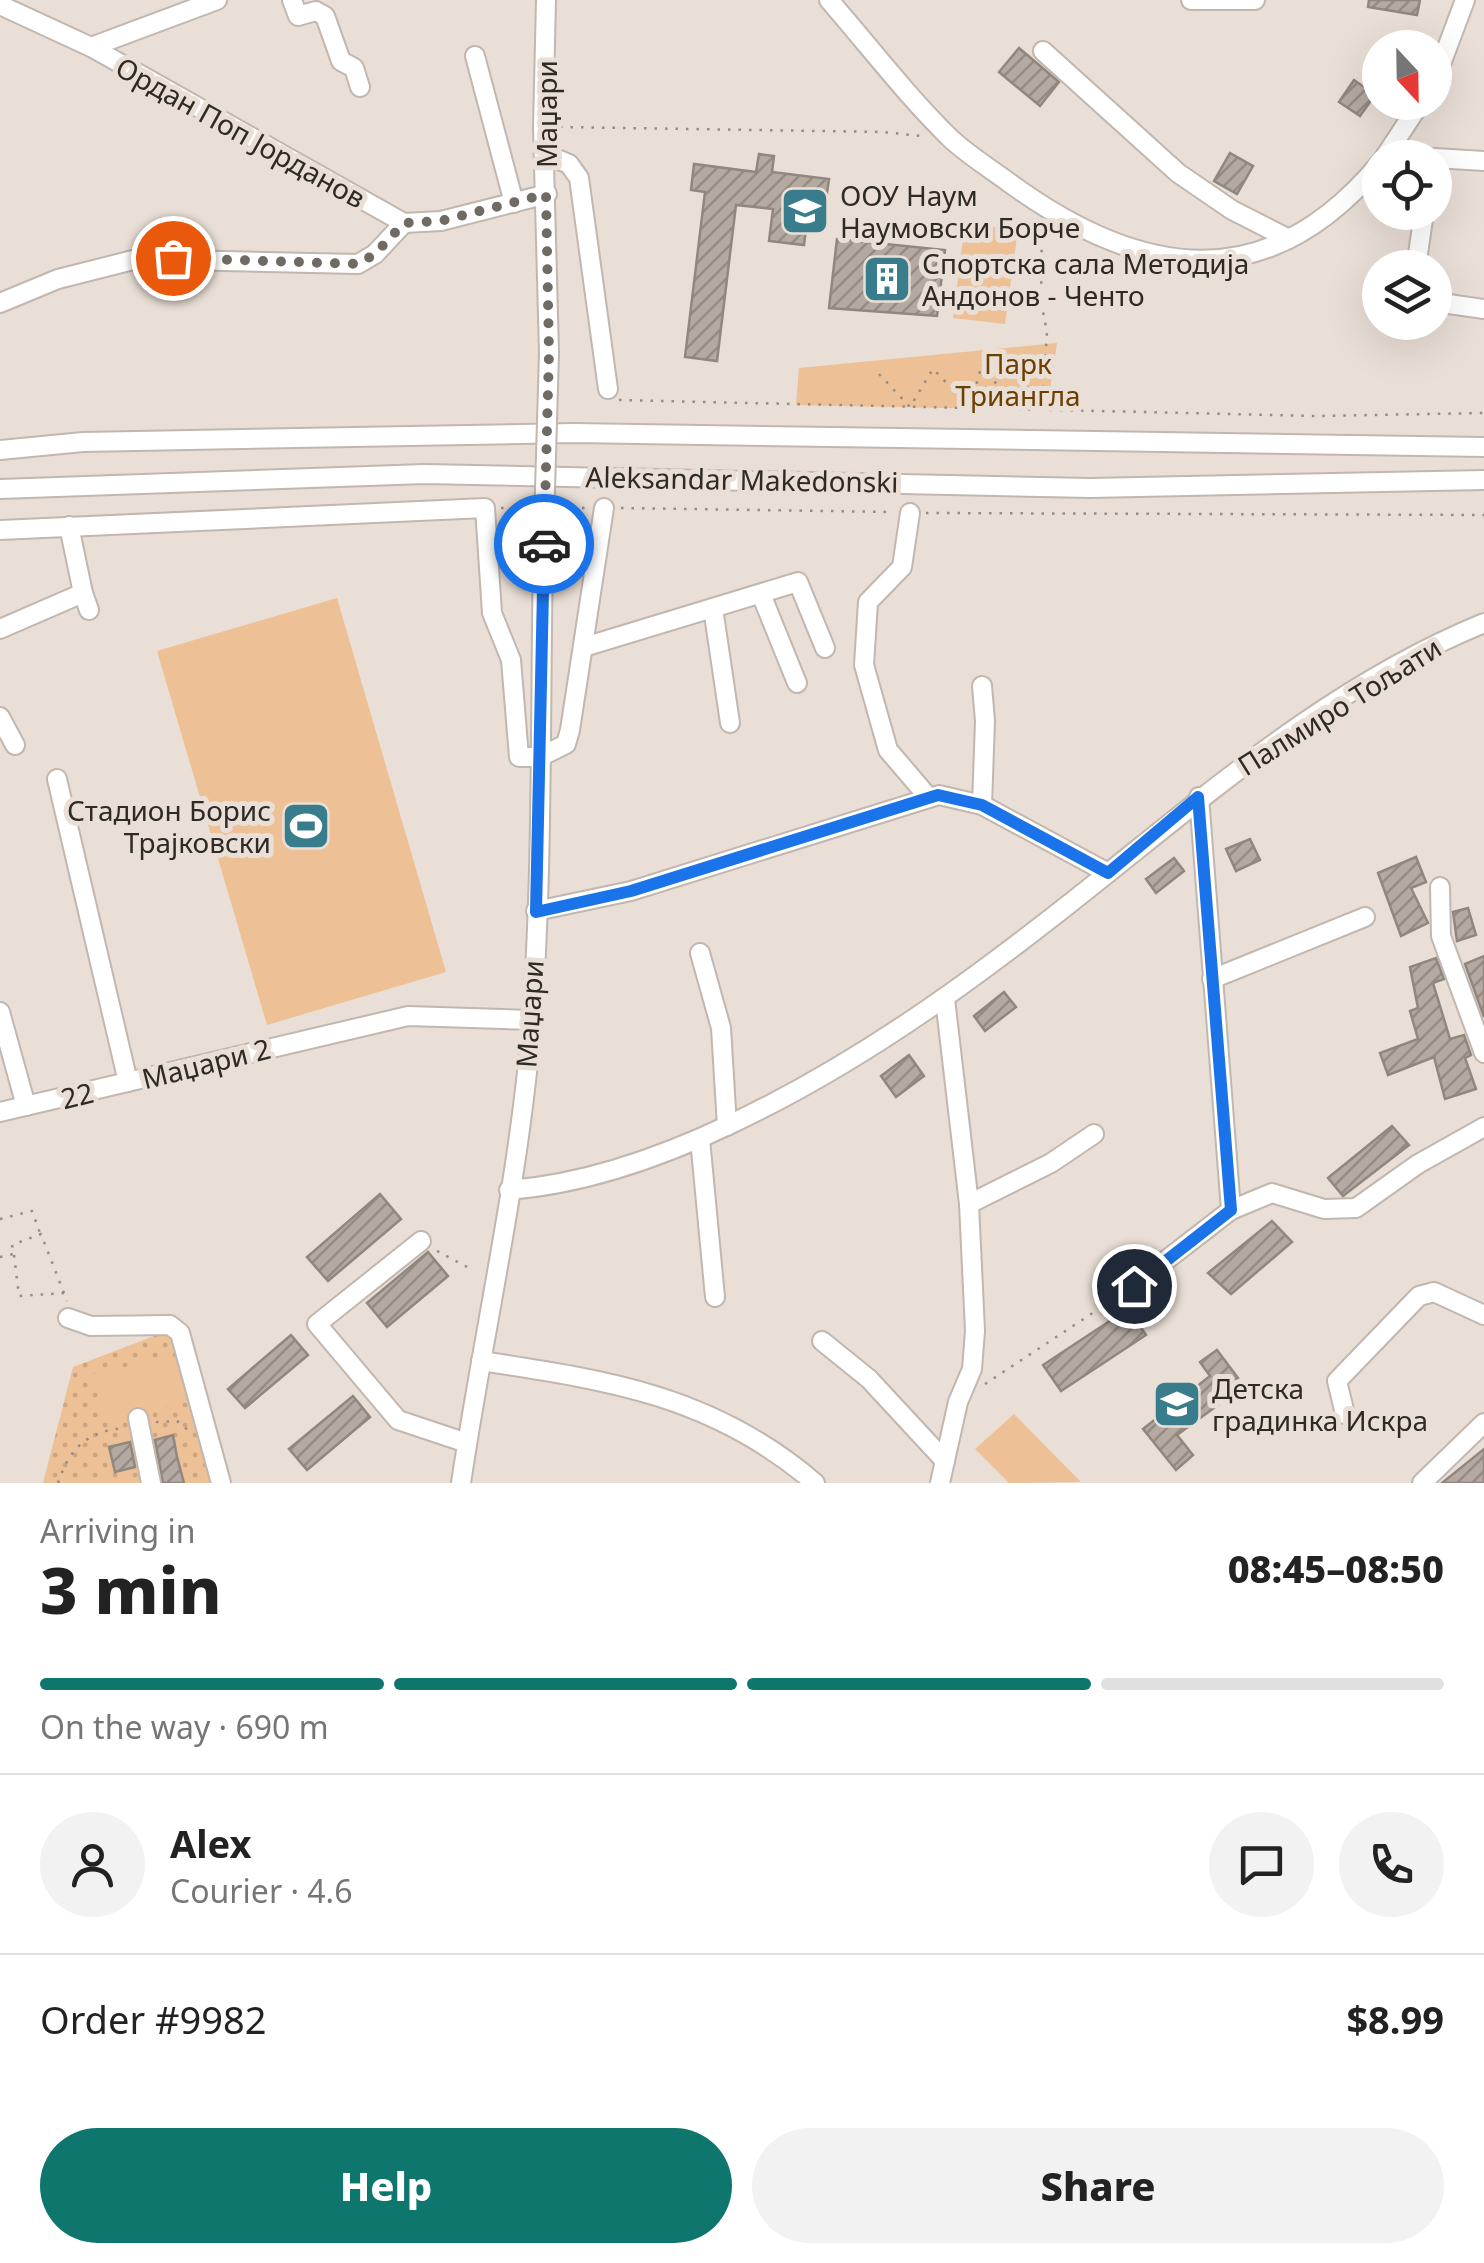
<!DOCTYPE html>
<html lang="en">
<head>
<meta charset="utf-8">
<style>
	:root { --surface:#fff; --page:#f2f2f2; --text:#222; --muted:#767676; --line:#e0e0e0; --accent:#0f766e }
	body { margin:0; font-family:"Noto Sans",sans-serif; background:var(--page); color:var(--text); height:100vh; display:flex; flex-direction:column; font-size:38px; white-space:nowrap }
	* { box-sizing:border-box; margin:0 }
	p { font-size:32px; color:var(--muted) }
	.icon { flex:none; width:55px; height:55px; fill:none; stroke:currentColor; stroke-width:2; stroke-linecap:round; stroke-linejoin:round }
	.map { position:relative; height:1483px; overflow:hidden }
	.drawer { display:flex; flex-direction:column; background:var(--surface); flex:1 }
	.drawer>* { flex:none }
	.needle { width:65px; rotate:158deg }
	.tools { position:absolute; left:1362px; top:30px; display:grid; gap:20px }
	.tools a { display:grid; place-items:center; width:90px; height:90px; border-radius:50%; background:var(--surface); box-shadow:0 10px 40px #0002; font-size:50px }
	.pin { position:absolute; display:grid; place-items:center; width:85px; height:85px; color:#fff; margin:-42px; border:5px solid #fff; border-radius:50%; box-shadow:0 2px 10px #0007 }
	.courier { position:absolute; display:grid; place-items:center; width:100px; height:100px; margin:-50px; border:8px solid #1a73e8; border-radius:50%; background:#fff; color:#222; box-shadow:0 2px 12px #0007 }
	.headline em { font-style:normal; font-weight:800 }
	.headline div { display:flex; flex-direction:column-reverse }
	.headline { display:flex; align-items:center; justify-content:space-between; height:170px; padding:0 40px }
	h1 { font-size:65px; font-weight:800; line-height:75px }
	.bar { display:grid; grid-template-columns:repeat(4,1fr); gap:15px 10px; align-content:center; height:120px; padding:0 40px }
	.bar i { height:12px; border-radius:8px; background:var(--line) }
	.bar .current { background:var(--accent) }
	.bar p { grid-column:span 4 }
	.line { display:flex; align-items:center; gap:25px; padding:0 40px; border-top:2px solid var(--line) }
	.line div { flex:1 }
	.round { display:grid; place-items:center; flex:none; width:105px; height:105px; border-radius:52px; background:var(--page) }
	.action { display:flex; gap:20px; margin-top:auto; padding:20px 40px }
	.action a { flex:1; height:115px; border-radius:60px; background:var(--accent); color:#fff; font-size:40px; font-weight:800; line-height:115px; text-align:center }
	.action a+a { background:var(--page); color:var(--text) }
	.map>svg:first-child { display:block }
</style>
</head>
<body>
<div class="map">
<svg width="1484" height="1483" viewBox="0 0 1484 1483">
	<defs>
		<pattern id="grass-dots" width="8" height="8" patternUnits="userSpaceOnUse" patternTransform="scale(2.5)"><rect width="8" height="8" fill="#eec095"/><path d="M2 2h.1M6 6h.1" fill="none" stroke="#cca580" stroke-width="1.8" stroke-linecap="round"/></pattern>
		<pattern id="building-hatch" width="6" height="6" patternUnits="userSpaceOnUse" patternTransform="scale(2.5)"><rect width="6" height="6" fill="#b4aaa2"/><path d="M-1 1l2-2M0 6l6-6M5 7l2-2" fill="none" stroke="#938b84"/></pattern>
	</defs>
	<rect width="100%" height="100%" fill="#e9dfd6"/>
	<path fill="url(#grass-dots)" d="M183,1325L222,1483H43L73,1367Z"/>
	<g fill="#eec095">
		<path d="M965,223L1018,230L1005,324L953,318Z"/>
		<path d="M1057,343L1047,410L796,405L799,368Z"/>
		<path d="M337,598L446,972L267,1025L157,651Z"/>
		<path d="M187,1354L197,1399L104,1422L92,1374Z"/>
		<path d="M1014,1414L1081,1482L1009,1483L975,1449Z"/>
	</g>
	<g fill="url(#building-hatch)" stroke="#90877f" stroke-width="2.5">
		<path d="M1369,0H1420L1417,15L1368,7Z"/>
		<path d="M1019,48L1059,82L1040,106L999,72Z"/>
		<path d="M1354,80L1375,95L1360,116L1339,102Z"/>
		<path d="M1230,153L1253,166L1237,194L1214,181Z"/>
		<path d="M759,154L774,156L772,172L829,179L824,214L808,212L804,245L769,241L773,209L736,205L717,361L685,357L705,192L691,190L694,164L756,172Z"/>
		<path d="M837,239L945,250L937,316L829,308Z"/>
		<path d="M1250,839L1260,860L1236,871L1226,849Z"/>
		<path d="M1416,857L1426,882L1411,888L1428,923L1401,936L1378,873Z"/>
		<path d="M1174,858L1184,871L1156,893L1146,879Z"/>
		<path d="M1468,908L1476,935L1457,941L1453,912Z"/>
		<path d="M1484,956V1017L1465,964Z"/>
		<path d="M1436,958L1444,979L1433,983L1450,1039L1464,1035L1471,1055L1465,1058L1476,1089L1445,1099L1434,1057L1388,1075L1380,1053L1418,1039L1410,1011L1418,1008L1410,967Z"/>
		<path d="M1004,992L1016,1007L985,1031L974,1016Z"/>
		<path d="M909,1055L924,1076L896,1097L881,1076Z"/>
		<path d="M1392,1126L1409,1145L1343,1196L1328,1178Z"/>
		<path d="M380,1194L401,1219L328,1281L307,1257Z"/>
		<path d="M1272,1221L1292,1242L1231,1294L1208,1273Z"/>
		<path d="M428,1252L448,1276L387,1327L367,1303Z"/>
		<path d="M1128,1309L1146,1335L1061,1391L1043,1365Z"/>
		<path d="M291,1335L308,1355L245,1408L228,1389Z"/>
		<path d="M1217,1350L1238,1378L1213,1398L1218,1405L1177,1435L1193,1455L1176,1470L1143,1429L1210,1376L1200,1362Z"/>
		<path d="M353,1396L370,1417L307,1470L289,1449Z"/>
		<path d="M173,1435L177,1457L184,1483H163L155,1440Z"/>
		<path d="M130,1442L135,1467L115,1472L109,1447Z"/>
		<path d="M1484,1449V1483H1442Z"/>
	</g>
	<g fill="none" stroke-linecap="round" stroke-linejoin="round">
		<g stroke="#c1b7af" stroke-width="22">
			<g id="minor">
				<path d="M292,0L298,16L316,11L325,16L341,61L354,68L360,87"/>
				<path d="M546,0L543,127L549,353"/>
				<path d="M829,0C869,46 907,96 950,138C968,155 991,169 1011,184C1142,279 1268,298 1380,163"/>
				<path d="M1191,0H1255"/>
				<path d="M0,5L91,47L404,223L441,221L547,194"/>
				<path d="M91,47L217,0"/>
				<path d="M1043,51L1178,173L1232,210L1289,239"/>
				<path d="M475,56L514,203"/>
				<path d="M1435,80L1465,0"/>
				<path d="M1391,150L1430,158"/>
				<path d="M545,154L569,164L579,178L608,389"/>
				<path d="M1384,158L1421,102"/>
				<path d="M1435,158L1484,161"/>
				<path d="M1416,268L1424,212"/>
				<path d="M1435,302L1484,309"/>
				<path d="M0,303L58,279L137,259L358,264L375,254L404,223"/>
				<path d="M0,450L83,442L574,433L1484,447"/>
				<path d="M0,489L425,474L1090,488L1484,480"/>
				<path d="M910,513L902,567L868,602L864,665L888,750L929,798"/>
				<path d="M69,526L83,593"/>
				<path d="M0,530L485,508L492,613L511,660L519,757H540L566,744L570,730L604,508"/>
				<path d="M761,594L797,683"/>
				<path d="M713,608L730,723"/>
				<path d="M0,629L83,593L89,610"/>
				<path d="M584,647L798,582L825,648"/>
				<path d="M982,686L985,721L982,805"/>
				<path d="M0,717L15,745"/>
				<path d="M57,779L128,1082"/>
				<path d="M1199,797L1231,1210L1272,1193L1324,1209L1356,1208L1418,1164L1484,1127"/>
				<path d="M1440,887L1441,936L1484,1053"/>
				<path d="M536,911L631,891L939,795L982,805L1108,873"/>
				<path d="M700,953L721,1028L727,1126"/>
				<path d="M1212,979L1365,917"/>
				<path d="M0,1012L26,1106"/>
				<path d="M0,1112L408,1016L532,1020"/>
				<path d="M700,1139L715,1297"/>
				<path d="M509,1190C586,1184 664,1156 733,1123C870,1058 990,968 1108,873C1227,778 1342,681 1484,623"/>
				<path d="M969,1204L1051,1163L1094,1134"/>
				<path d="M421,1241L317,1324L398,1420L467,1443"/>
				<path d="M1134,1285L1231,1210"/>
				<path d="M68,1318L91,1326L170,1325L180,1333L221,1483"/>
				<path d="M822,1341L869,1379L945,1461"/>
				<path d="M481,1361C608,1380 714,1396 815,1483"/>
				<path d="M1345,1414L1337,1381L1419,1296L1434,1292L1484,1315"/>
				<path d="M138,1418L151,1483"/>
				<path d="M461,1483C484,1329 520,1175 532,1019C543,866 540,712 543,558"/>
				<path d="M940,1483L958,1402L972,1369L975,1331L969,1204L945,999"/>
				<path d="M1422,1483L1484,1423"/>
			</g>
		</g>
		<g stroke="#938d86" stroke-width="2.5" stroke-dasharray="2.5 8" stroke-linecap="butt">
			<path d="M560,127L884,132L921,136"/>
			<path d="M879,374L910,407L933,369L967,404L1027,405"/>
			<path d="M1027,376V405"/>
			<path d="M619,400L1316,416L1484,413"/>
			<path d="M971,404L982,364L1010,403"/>
			<path d="M1042,409L1047,332L1041,302L1042,223"/>
			<path d="M501,508H528"/>
			<path d="M561,508H588"/>
			<path d="M621,508L893,512"/>
			<path d="M926,513L1484,515"/>
			<path d="M0,1219L32,1211L40,1233"/>
			<path d="M437,1251L471,1269"/>
			<path d="M14,1255L19,1296L65,1293"/>
			<path d="M0,1257L14,1254L12,1245L41,1234L67,1301"/>
			<path d="M985,1384L1120,1295"/>
			<path d="M156,1422L177,1421L189,1431"/>
			<path d="M58,1483C70,1448 86,1432 123,1428"/>
		</g>
		<use href="#minor" stroke="#fff" stroke-width="18"/>
		<g stroke="#c1b7af" stroke-width="22" stroke-linecap="butt">
			<path id="minor-bridge" d="M543,558L549,353"/>
		</g>
		<use href="#minor-bridge" stroke="#fff" stroke-width="18"/>
	</g>
	<g fill="none" stroke-linecap="round" stroke-linejoin="round">
		<path stroke="#6f6a64" stroke-width="10" stroke-dasharray="0 18" d="M173,258L358,264L375,254L404,223L441,221L546,194L549,353L544,544"/>
		<path stroke="#1a73e8" stroke-width="12" d="M544,544L536,912L631,891L938,795L982,805L1108,873L1198,797L1231,1210L1134,1286"/>
	</g>
	<defs>
		<g id="school-square" transform="scale(2.5)"><rect x="-9" y="-9" width="18" height="18" rx="4" fill="#397d8c" stroke="#e9dfd6"/><path d="M0-5L7-2L0 1L-7-2ZM-4 1L0 2.5L4 1V4Q0 6-4 4Z" fill="#fff"/></g>
		<g id="building-square" transform="scale(2.5)"><rect x="-9" y="-9" width="18" height="18" rx="4" fill="#397d8c" stroke="#e9dfd6"/><path d="M-4-6H4V6H1V3H-1V6H-4ZM-2.5-4.3h1.7v1.8h-1.7ZM.8-4.3h1.7v1.8H.8ZM-2.5-1h1.7V.8h-1.7ZM.8-1h1.7V.8H.8Z" fill="#fff"/></g>
		<g id="stadium-square" transform="scale(2.5)"><rect x="-9" y="-9" width="18" height="18" rx="4" fill="#397d8c" stroke="#e9dfd6"/><path d="M0-5a6.5 5 0 1 0 0 10a6.5 5 0 1 0 0-10ZM-3.5-1.8h7v3.6h-7Z" fill="#fff"/></g>
	</defs>
	<g fill-rule="evenodd">
		<use href="#school-square" x="805" y="211"/>
		<use href="#building-square" x="887" y="279"/>
		<use href="#stadium-square" x="306" y="826"/>
		<use href="#school-square" x="1177" y="1404"/>
	</g>
	<g text-anchor="middle" dominant-baseline="central" stroke-width="10" stroke-linejoin="round" paint-order="stroke">
		<g font-size="28" fill="#2e2b27" stroke="#e9dfd6">
			<text transform="translate(546 114) rotate(-90)">Маџари</text>
			<text transform="translate(241 132) rotate(29)">Ордан Поп Јорданов</text>
			<text transform="translate(742 479) rotate(1)">Aleksandar Makedonski</text>
			<text transform="translate(1339 706) rotate(-32)">Палмиро Тољати</text>
			<text transform="translate(529 1014) rotate(-86)">Маџари</text>
			<text transform="translate(206 1063) rotate(-14)">Маџари 2</text>
			<text transform="translate(77 1095) rotate(-14)">22</text>
		</g>
		<g font-size="28" fill="#2e2b27" stroke="#e9dfd6" text-anchor="start">
			<text x="840" y="195">ООУ Наум<tspan x="840" dy="32">Наумовски Борче</tspan></text>
			<text x="922" y="263">Спортска сала Методија<tspan x="922" dy="32">Андонов - Ченто</tspan></text>
			<text x="271" y="810" text-anchor="end">Стадион Борис<tspan x="271" dy="32">Трајковски</tspan></text>
			<text x="1212" y="1388">Детска<tspan x="1212" dy="32">градинка Искра</tspan></text>
		</g>
		<g font-size="28" fill="#6c3f01" stroke="#e9dfd6">
			<text x="1018" y="363">Парк<tspan x="1018" dy="32">Триангла</tspan></text>
		</g>
	</g>
</svg>
<div class="tools">
<a><svg class="needle" viewBox="-14 -14 28 28"><path d="M0-13l5 13h-10z" fill="#e53935"/><path d="M0 13l5-13h-10z" fill="#767676"/></svg></a>
<a><svg class="icon" aria-label="locate" viewBox="0 0 24 24"><circle cx="12" cy="12" r="6"/><path d="M12 2v4M12 18v4M2 12h4M18 12h4"/></svg></a>
<a><svg class="icon" aria-label="layers" viewBox="0 0 24 24"><path d="M12 4l9 5-9 5-9-5zM3 14l9 5 9-5"/></svg></a>
</div>
<div class="pin" style="left:173px;top:258px;background:#ea580c"><svg class="icon" aria-label="bag" viewBox="0 0 24 24"><path d="M5 8h14l-1 12H6zM9 8a3 3 0 0 1 6 0"/></svg></div>
<div class="pin" style="left:1134px;top:1286px;background:#1f2937"><svg class="icon" aria-label="home" viewBox="0 0 24 24"><path d="M3 11l9-7 9 7M6 9v11h12V9"/></svg></div>
<div class="courier" style="left:544px;top:544px"><svg class="icon" aria-label="car" viewBox="0 0 24 24"><path d="M5 17H2v-5l4-1 3-4h7l3 4 3 1v5h-3M9 17h6M6 11h13"/><circle cx="7" cy="17" r="2"/><circle cx="17" cy="17" r="2"/></svg></div>
</div>
<section class="drawer">
<div class="headline"><div><h1>3 min</h1><p>Arriving in</p></div><em>08:45–08:50</em></div>
<div class="bar"><i class="current"></i><i class="current"></i><i class="current"></i><i></i><p>On the way · 690 m</p></div>
<div class="line" style="height:180px"><a class="round"><svg class="icon" aria-label="person" viewBox="0 0 24 24"><circle cx="12" cy="8" r="4"/><path d="M4 21q1-7 8-7t8 7"/></svg></a><div><b>Alex</b><p>Courier · 4.6</p></div><a class="round"><svg class="icon" aria-label="chat" viewBox="0 0 24 24"><path d="M4 5h16v11H9l-5 4z"/></svg></a><a class="round"><svg class="icon" aria-label="phone" viewBox="0 0 24 24"><path d="M5 4h4l2 5-3 2q2 4 5 5l2-3 5 2v4C11 20 4 13 5 4z"/></svg></a></div>
<div class="line" style="height:130px"><div>Order #9982</div><b>$8.99</b></div>
<div class="action"><a>Help</a><a>Share</a></div>
</section>
</body>
</html>
